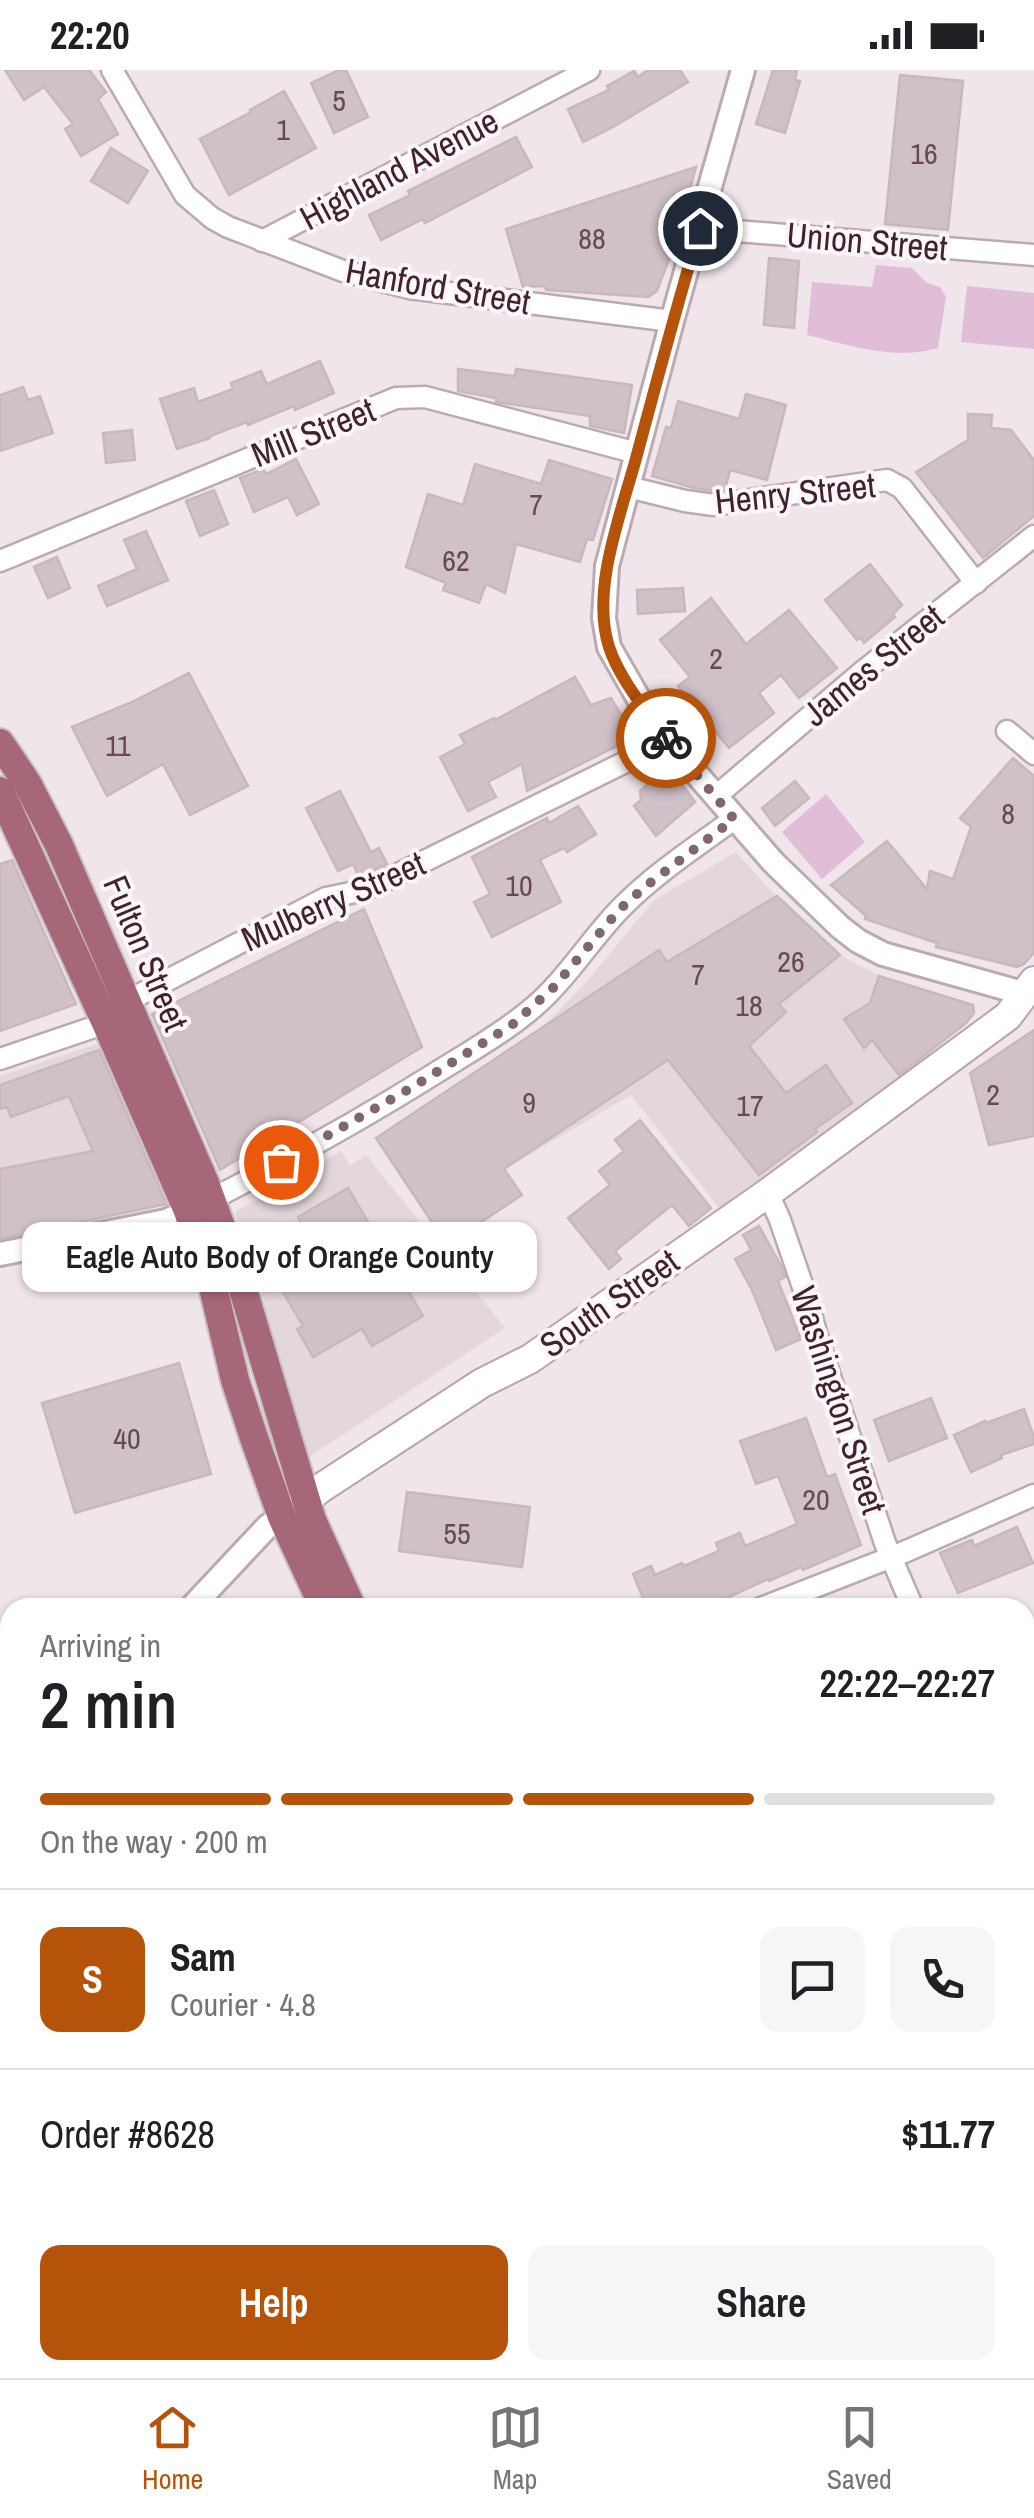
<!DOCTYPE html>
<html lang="en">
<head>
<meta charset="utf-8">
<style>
	:root { --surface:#fff; --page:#f6f6f6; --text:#202124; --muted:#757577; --line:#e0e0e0; --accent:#b45309 }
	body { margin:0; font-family:"Archivo Narrow",sans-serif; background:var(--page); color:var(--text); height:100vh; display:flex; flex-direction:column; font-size:38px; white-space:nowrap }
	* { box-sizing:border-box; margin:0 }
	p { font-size:32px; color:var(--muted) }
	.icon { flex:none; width:55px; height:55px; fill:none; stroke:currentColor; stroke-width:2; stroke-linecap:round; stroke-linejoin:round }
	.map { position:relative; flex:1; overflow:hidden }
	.side { position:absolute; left:0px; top:1528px; width:1035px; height:782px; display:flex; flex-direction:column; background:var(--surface); border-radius:30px 30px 0 0; box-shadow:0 2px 8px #0004 }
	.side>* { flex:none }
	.pin { position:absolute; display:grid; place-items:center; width:85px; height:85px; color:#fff; margin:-42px; border:5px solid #fff; border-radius:50%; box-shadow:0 2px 10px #0007 }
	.courier { position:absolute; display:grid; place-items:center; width:100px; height:100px; margin:-50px; border:8px solid #b45309; border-radius:50%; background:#fff; color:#222; box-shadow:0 2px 12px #0007 }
	.bubble { position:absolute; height:70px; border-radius:20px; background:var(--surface); box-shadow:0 2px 8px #0004; font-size:32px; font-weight:600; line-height:70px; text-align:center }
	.headline em { font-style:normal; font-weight:600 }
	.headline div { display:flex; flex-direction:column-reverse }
	.headline { display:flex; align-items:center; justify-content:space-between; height:170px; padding:0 40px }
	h1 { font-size:65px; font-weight:600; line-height:75px }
	.bar { display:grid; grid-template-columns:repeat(4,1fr); gap:15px 10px; align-content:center; height:120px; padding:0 40px }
	.bar i { height:12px; border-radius:8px; background:var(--line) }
	.bar .selected { background:var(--accent) }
	.bar p { grid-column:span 4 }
	.line { display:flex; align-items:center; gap:25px; padding:0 40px; border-top:2px solid var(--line) }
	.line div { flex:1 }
	.round { display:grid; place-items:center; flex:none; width:105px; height:105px; border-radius:20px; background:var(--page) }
	.action { display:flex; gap:20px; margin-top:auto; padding:20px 40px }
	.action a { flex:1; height:115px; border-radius:20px; background:var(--accent); color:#fff; font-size:40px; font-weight:600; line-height:115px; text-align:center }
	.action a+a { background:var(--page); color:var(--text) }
	.status { display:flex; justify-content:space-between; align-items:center; height:70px; padding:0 50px; background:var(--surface); direction:ltr }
	.status svg { height:28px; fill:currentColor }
	.menu { display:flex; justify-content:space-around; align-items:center; height:140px; border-top:2px solid var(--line); background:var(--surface); font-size:28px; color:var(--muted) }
	.menu a { display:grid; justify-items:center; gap:5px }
	.menu .selected { color:var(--accent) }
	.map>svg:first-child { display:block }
</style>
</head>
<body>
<div class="status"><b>22:20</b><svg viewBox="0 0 49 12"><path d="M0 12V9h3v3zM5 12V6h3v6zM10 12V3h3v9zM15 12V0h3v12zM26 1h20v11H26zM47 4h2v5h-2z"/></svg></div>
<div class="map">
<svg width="1034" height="2308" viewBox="0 0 1034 2308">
	<rect width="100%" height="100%" fill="#efe5ea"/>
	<g fill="#e3d6dc">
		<path d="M736,782L768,818L840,885L879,906L973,935L974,946L904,1006L719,1138L631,1025L505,1099L522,1125L447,1175L376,1068L542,958L589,909L654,830Z"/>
		<path d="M97,974L159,1130L0,1162V1006Z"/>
		<path d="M341,1081L350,1096L366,1085L505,1258L306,1389L276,1285L258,1205L235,1142Z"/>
	</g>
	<g fill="#e0bed7">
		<path d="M876,195L912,198L927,213L940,217L946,227L938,278C896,291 848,275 807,265L812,212L872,217Z"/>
		<path d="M967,216L1034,223V279L961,272Z"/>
		<path d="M826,724L865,772L822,809L782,762Z"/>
		<path d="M431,2300H602L603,2308H427Z"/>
	</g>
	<g fill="#d0c1c8" stroke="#c9b7bf" stroke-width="2.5">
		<path d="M5,0H89L106,22L98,29L118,64L81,86L65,59L73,54L44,17L24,30Z"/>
		<path d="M339,0H346L368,47L334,63L311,13Z"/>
		<path d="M648,0H680L688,12L613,57L583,72L568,39L609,20L607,16L634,1L638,7Z"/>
		<path d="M773,0H797L795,10L800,11L785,63L756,54Z"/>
		<path d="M900,5L963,11L948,160L885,154Z"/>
		<path d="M284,21L316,78L229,125L200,69L251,42L250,40Z"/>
		<path d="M516,67L532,97L425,153L423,149L381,170L369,145L410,125L408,121Z"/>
		<path d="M111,78L148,101L128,133L91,111Z"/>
		<path d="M696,97L674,176L657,221L648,227L547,220L543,216L523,217L506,159Z"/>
		<path d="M769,188L799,191L794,258L764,255Z"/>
		<path d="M320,291L334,323L295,340L294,336L248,355L247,352L210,366V368L177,379L160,329L194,318L198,332L233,319L231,313L261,301L267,314Z"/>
		<path d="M458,299L515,306L516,299L632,315L624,363L590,356V346L496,332V328L458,321Z"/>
		<path d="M23,317L28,330L40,326L53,363L0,381V325Z"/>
		<path d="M746,324L786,335L767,410L730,400L725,420L714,421L694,418L652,406L666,357L671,358L678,331L739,349Z"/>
		<path d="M968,344L992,345L991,358L1011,360L1034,390V446L983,488L916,402L968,370Z"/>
		<path d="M132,360L135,390L106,393L103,363Z"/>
		<path d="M296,389L319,434L297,445L288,427L254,442L240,408L263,399L266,404Z"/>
		<path d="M549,390L612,409L593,470L587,469L580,492L516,474L505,523L486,514L479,533L443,520L446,513L406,497L428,424L463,435L475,394L541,414Z"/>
		<path d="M214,420L228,454L200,466L186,431Z"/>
		<path d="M146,461L168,510L107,536L98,516L137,499L124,470Z"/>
		<path d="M57,487L70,518L48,528L34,497Z"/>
		<path d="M870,494L902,535L893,544L895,547L864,573L860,567L857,570L825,530Z"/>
		<path d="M683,518L685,541L638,544L637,520Z"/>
		<path d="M711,528L746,574L789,540L837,598L799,628L781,605L759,623L774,643L729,678L678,616L690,607L660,570Z"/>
		<path d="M189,603L248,716L190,745L163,694L107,726L72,657L132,632Z"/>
		<path d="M575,607L591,635L611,628L635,667L527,721L522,694L488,712L496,727L468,741L440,687L465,674L460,665L494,648L495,650Z"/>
		<path d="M1013,688L1034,706V883L1024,894L1017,897L936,877L937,873L865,849L866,846L831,815L887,771L927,819L930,801L953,809L971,757L960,748Z"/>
		<path d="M668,696L695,732L656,766L634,736L641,730L640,721Z"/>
		<path d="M795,711L809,728L775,756L762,738Z"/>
		<path d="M340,721L371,782L379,778L387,794L359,807L353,794L338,801L306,738Z"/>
		<path d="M578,736L596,764L567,782L564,778L540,790L561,832L492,867L474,832L490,824L472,787L547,748L549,753Z"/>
		<path d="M12,790L76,934L0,961V794Z"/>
		<path d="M777,826L840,885L779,934L786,942L749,976L786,1023L826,995L852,1033L815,1059L817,1062L759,1105L668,990L504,1099L522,1125L447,1175L376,1068L659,880L667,892Z"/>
		<path d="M364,839L422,977L220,1100L152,944Z"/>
		<path d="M879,906L973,935L974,943L966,953L899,1005L872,970L864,978L844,949L870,933Z"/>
		<path d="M1034,960V1066L989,1075L970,1003Z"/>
		<path d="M99,980L166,1134L0,1169V1099L93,1081L69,1026L11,1047L7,1037L0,1039V1015Z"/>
		<path d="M640,1050L711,1138L689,1156L672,1135L615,1181L621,1189L609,1199L568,1148L610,1115L599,1101L624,1081L615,1070Z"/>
		<path d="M348,1118L423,1246L372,1276L362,1259L313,1287L297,1259L303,1256L263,1188L305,1161L298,1147Z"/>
		<path d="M759,1156L781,1196L785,1207L778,1211L801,1269L776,1280L752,1220L735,1189L751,1180L743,1165Z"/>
		<path d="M179,1293L211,1404L75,1443L42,1333Z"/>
		<path d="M931,1328L947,1368L889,1391L874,1350Z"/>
		<path d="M1024,1339L1034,1367V1374L1001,1385L1002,1388L971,1402L954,1365L985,1351L986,1353Z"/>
		<path d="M806,1348L827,1407L835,1404L861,1475L803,1500L801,1497L769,1511L768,1509L705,1538H647L633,1504L651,1496L655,1505L682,1493L684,1496L719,1481L716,1473L740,1463L745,1476L797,1454L778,1406L756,1414L740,1371Z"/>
		<path d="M407,1422L530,1437L522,1497L399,1481Z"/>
		<path d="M1017,1457L1033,1493L958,1523L940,1483L972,1470L974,1476Z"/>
	</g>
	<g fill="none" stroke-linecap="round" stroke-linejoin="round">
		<g stroke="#bbabb1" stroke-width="25">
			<g id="minor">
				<path d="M112,0L185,125L212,148L228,157L343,201L409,218L672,251"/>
				<path d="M700,158L1034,185"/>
				<path d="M262,171L589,0"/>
				<path d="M628,417L685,431L714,435L887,410L902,418L976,513"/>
				<path d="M0,491L396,328L425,327L637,383"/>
				<path d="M1007,661L1034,684"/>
				<path d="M715,727L862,602L1034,466"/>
				<path d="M0,989L106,953L128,936L137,926L326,828L360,821L376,815L668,671"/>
				<path d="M768,1123L780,1150L803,1217L820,1276L885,1473L913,1538"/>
				<path d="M202,1134C281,1094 359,1051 434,1004C466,984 500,965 529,941C565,912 589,871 620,839C654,804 696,777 734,749"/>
				<path d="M761,1538L902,1483L1034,1425"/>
				<path d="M1025,1812L1034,1833"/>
				<path d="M0,1837L10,1831"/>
				<path d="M1025,1929L1034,1925"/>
				<path d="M0,1957L10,1982"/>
				<path d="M0,2098L10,2093"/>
				<path d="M1025,2253L1034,2249"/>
				<path d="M686,2300L690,2308"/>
				<path d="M896,2308L915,2300"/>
			</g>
		</g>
		<g stroke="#bbabb1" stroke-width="28">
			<g id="tertiary">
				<path d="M743,0L672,251L607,496L604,548L609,577L641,633L668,671L773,792L840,857L858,871L883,884L1026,924"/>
				<path d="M0,1184L166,1151L188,1141"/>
				<path d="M191,1538L268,1456L293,1440"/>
				<path d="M0,1739L10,1729"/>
			</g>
		</g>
		<g stroke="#bba3ac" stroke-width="32">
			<path id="secondary" d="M297,1437L321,1418L482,1313L530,1289L768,1123L1008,946L1034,911"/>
		</g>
		<g stroke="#cac1c4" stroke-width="32">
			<g id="primary">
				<path d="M0,673L27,713L59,775L205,1113L239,1206L312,1450L352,1538"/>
				<path d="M0,721L106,953L188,1141L212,1213L235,1310L254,1368L282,1447L324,1538"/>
				<path d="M132,2308L150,2300"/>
			</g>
		</g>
		<use href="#minor" stroke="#fff" stroke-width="20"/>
		<use href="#tertiary" stroke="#fff" stroke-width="22"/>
		<use href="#secondary" stroke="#fff" stroke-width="28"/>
		<use href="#primary" stroke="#a66879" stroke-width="28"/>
	</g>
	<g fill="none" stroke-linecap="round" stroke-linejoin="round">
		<path stroke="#7f676e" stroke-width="10" stroke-dasharray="0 18" d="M281,1092L411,1018L512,955L554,917L620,839L646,816L734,749L666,668"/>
		<path stroke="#b45309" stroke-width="12" d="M666,668C646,640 620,610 609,577C590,518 623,439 638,381C658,306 678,232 700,158"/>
	</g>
	<g text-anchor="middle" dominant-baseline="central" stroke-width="8" stroke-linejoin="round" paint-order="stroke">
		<g font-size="30" fill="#664a53">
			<text x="339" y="30">5</text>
			<text x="283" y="59">1</text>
			<text x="924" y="83">16</text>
			<text x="592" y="168">88</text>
			<text x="536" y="434">7</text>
			<text x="456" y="490">62</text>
			<text x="716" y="588">2</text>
			<text x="118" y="675">11</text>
			<text x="1008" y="743">8</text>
			<text x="519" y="815">10</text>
			<text x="791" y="891">26</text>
			<text x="698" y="904">7</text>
			<text x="749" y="935">18</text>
			<text x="993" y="1024">2</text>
			<text x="529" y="1032">9</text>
			<text x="750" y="1035">17</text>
			<text x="127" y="1368">40</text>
			<text x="816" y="1429">20</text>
			<text x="457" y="1463">55</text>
		</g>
		<g font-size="35" fill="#42232c" stroke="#fbf6f9">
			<text transform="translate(399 99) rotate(-28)">Highland Avenue</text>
			<text transform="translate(867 171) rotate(5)">Union Street</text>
			<text transform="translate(438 216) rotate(10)">Hanford Street</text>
			<text transform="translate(313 362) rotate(-22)">Mill Street</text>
			<text transform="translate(795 423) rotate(-6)">Henry Street</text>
			<text transform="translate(873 595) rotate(-39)">James Street</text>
			<text transform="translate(333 831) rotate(-24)">Mulberry Street</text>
			<text transform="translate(146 883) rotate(67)">Fulton Street</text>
			<text transform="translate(609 1233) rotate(-35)">South Street</text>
			<text transform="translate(839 1330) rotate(72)">Washington Street</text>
		</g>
	</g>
</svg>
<div class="pin" style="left:281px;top:1092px;background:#ea580c"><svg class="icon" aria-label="bag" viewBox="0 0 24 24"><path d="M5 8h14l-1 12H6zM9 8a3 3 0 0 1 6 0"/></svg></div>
<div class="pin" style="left:700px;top:158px;background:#1f2937"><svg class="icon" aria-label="home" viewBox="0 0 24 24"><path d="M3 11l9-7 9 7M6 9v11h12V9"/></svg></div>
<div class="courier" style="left:666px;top:668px"><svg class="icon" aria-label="bike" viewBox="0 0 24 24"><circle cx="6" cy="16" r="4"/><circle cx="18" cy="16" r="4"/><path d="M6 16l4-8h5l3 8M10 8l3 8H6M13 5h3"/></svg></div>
<div class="bubble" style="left:22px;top:1152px;width:515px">Eagle Auto Body of Orange County</div>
<section class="side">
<div class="headline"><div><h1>2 min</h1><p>Arriving in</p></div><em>22:22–22:27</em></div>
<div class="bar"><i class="selected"></i><i class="selected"></i><i class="selected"></i><i></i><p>On the way · 200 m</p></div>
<div class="line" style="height:180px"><b class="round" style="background:var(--accent);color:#fff">S</b><div><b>Sam</b><p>Courier · 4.8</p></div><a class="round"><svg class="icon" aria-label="chat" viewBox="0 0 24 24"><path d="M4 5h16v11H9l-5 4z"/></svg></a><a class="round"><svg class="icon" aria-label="phone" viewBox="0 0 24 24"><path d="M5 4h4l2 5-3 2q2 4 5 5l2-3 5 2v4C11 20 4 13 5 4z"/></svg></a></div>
<div class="line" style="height:130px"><div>Order #8628</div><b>$11.77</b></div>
<div class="action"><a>Help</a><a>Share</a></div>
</section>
</div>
<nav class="menu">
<a class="selected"><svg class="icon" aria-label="home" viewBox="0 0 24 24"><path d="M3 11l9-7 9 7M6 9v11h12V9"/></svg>Home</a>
<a><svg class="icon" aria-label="map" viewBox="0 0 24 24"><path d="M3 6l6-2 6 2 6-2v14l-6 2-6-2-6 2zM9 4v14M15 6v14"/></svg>Map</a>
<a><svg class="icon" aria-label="saved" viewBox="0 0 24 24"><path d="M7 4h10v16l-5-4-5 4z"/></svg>Saved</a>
</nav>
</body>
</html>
